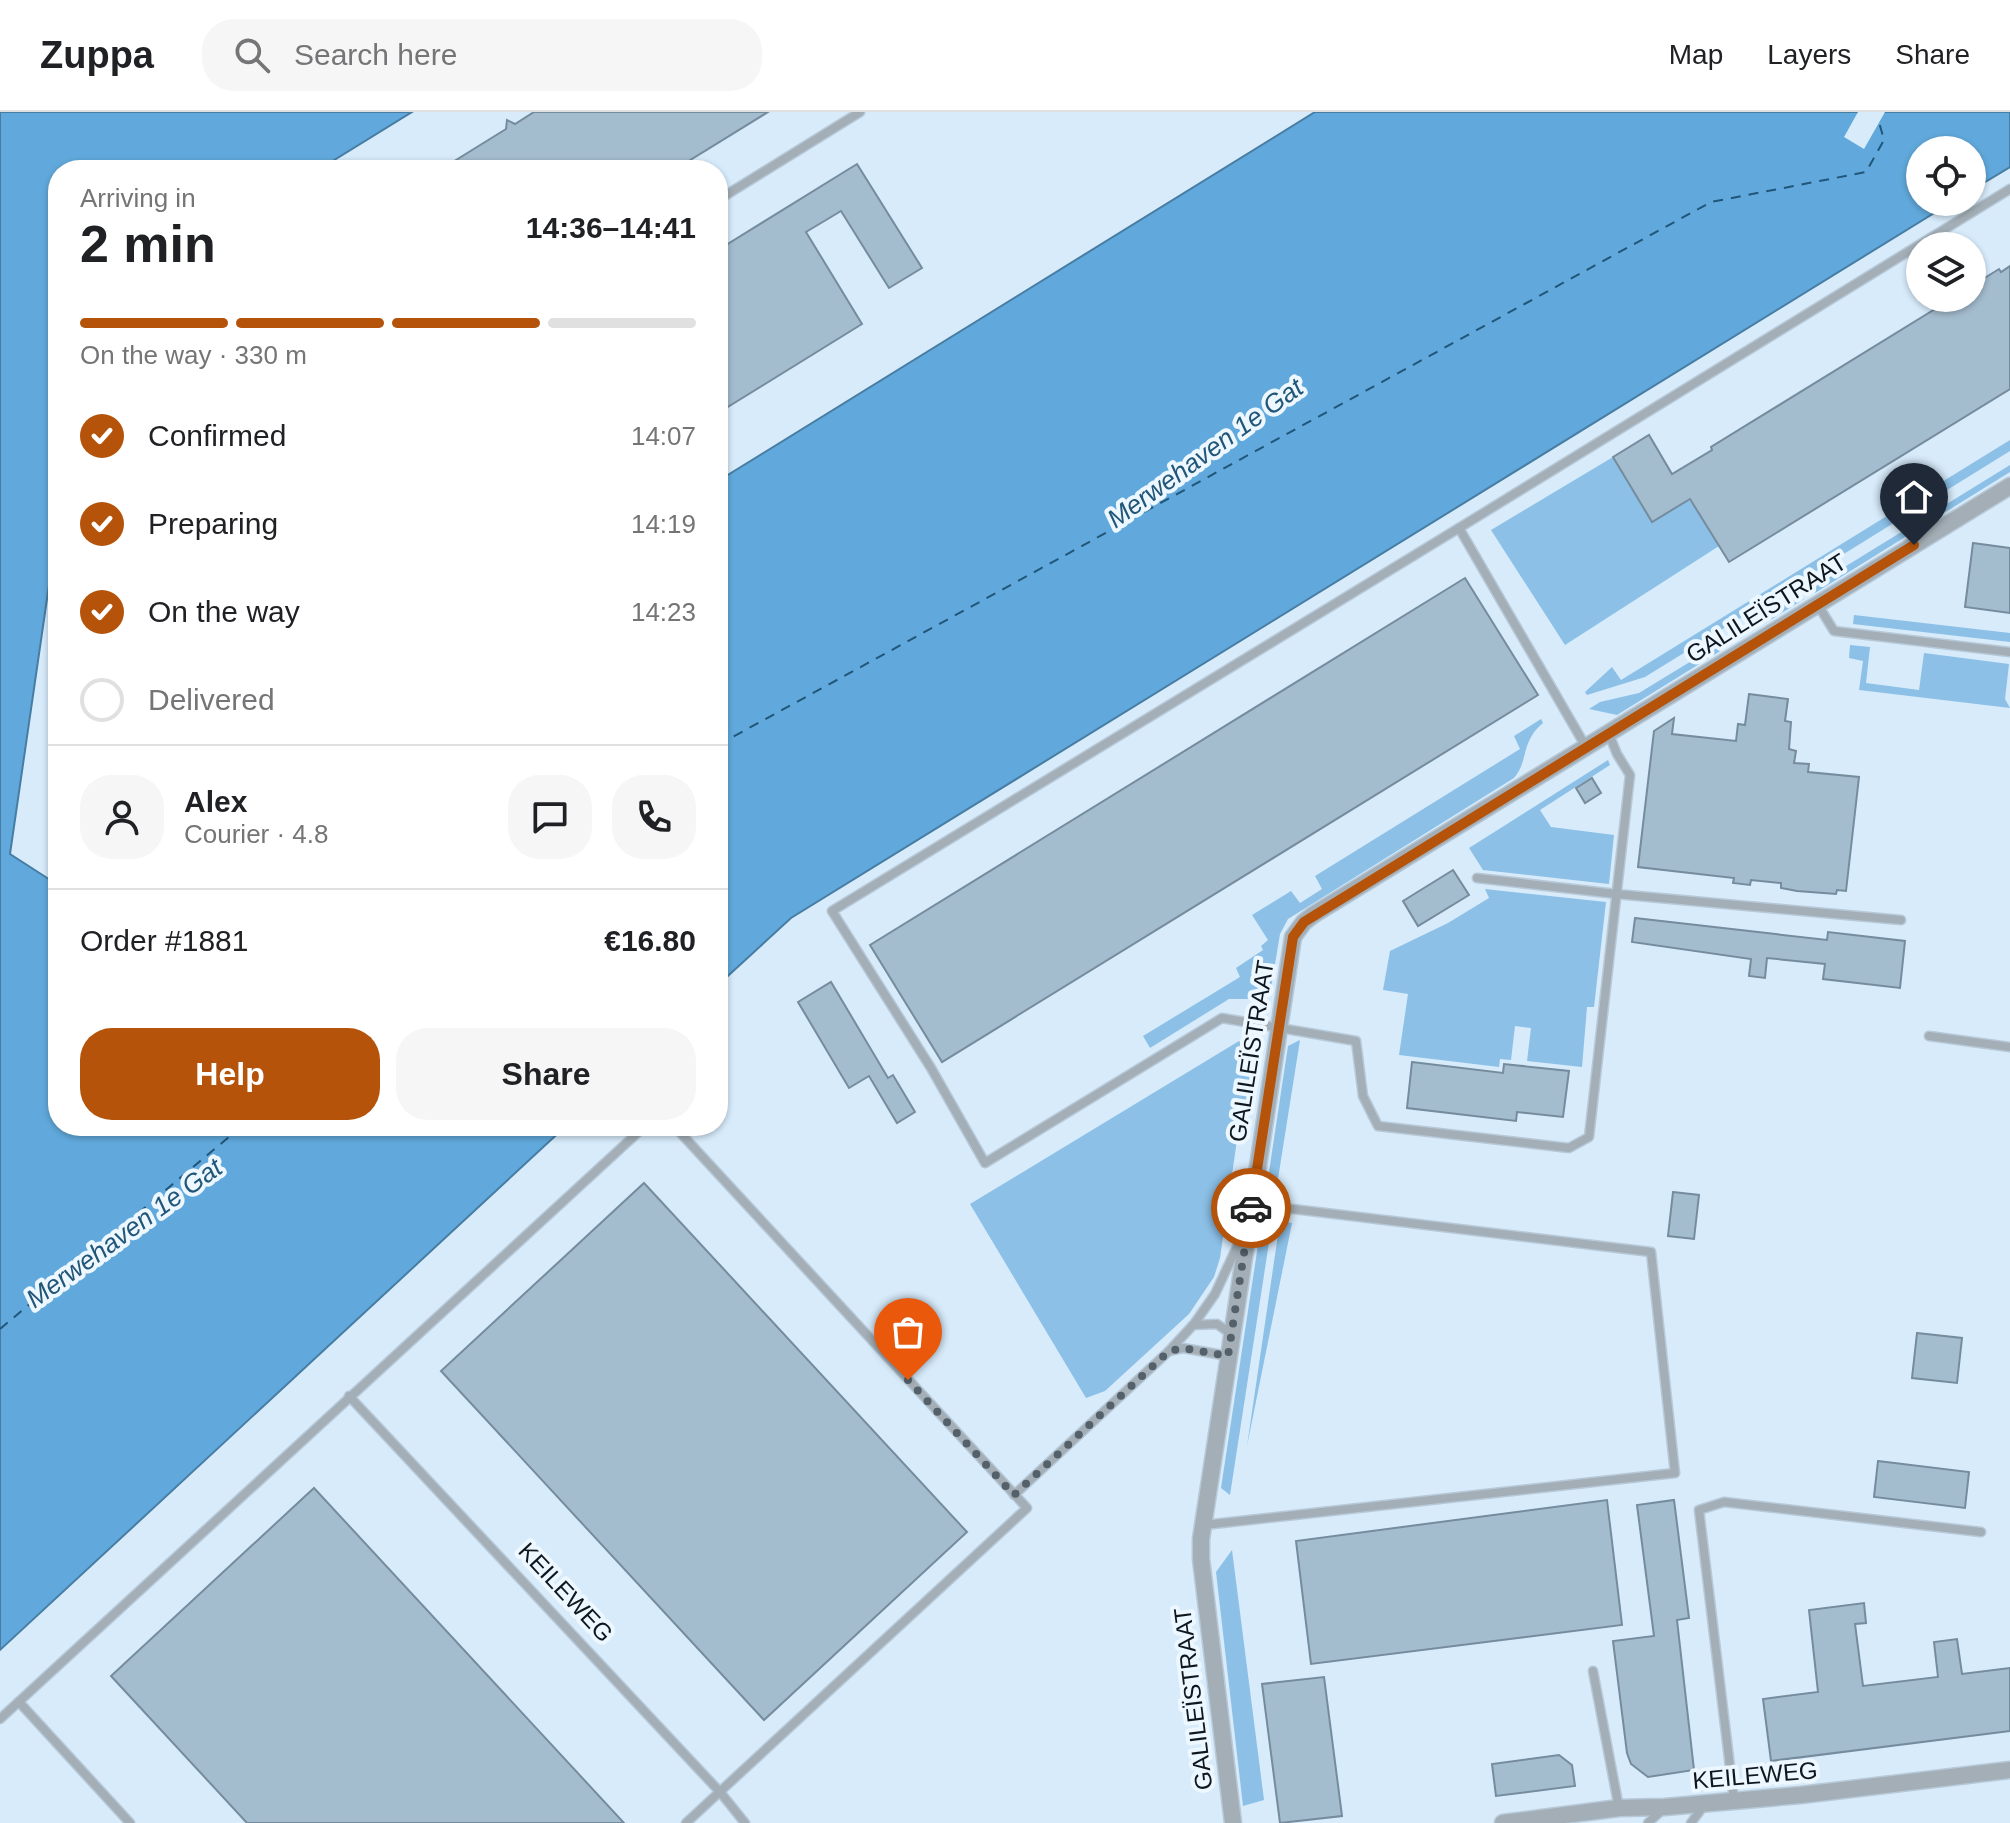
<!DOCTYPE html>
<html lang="en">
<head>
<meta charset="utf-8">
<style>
	:root { --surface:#fff; --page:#f6f6f6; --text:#202124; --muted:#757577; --line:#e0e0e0; --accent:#b45309 }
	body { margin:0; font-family:Helvetica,sans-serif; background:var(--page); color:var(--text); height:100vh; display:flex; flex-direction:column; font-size:30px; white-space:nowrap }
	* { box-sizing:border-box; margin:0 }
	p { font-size:26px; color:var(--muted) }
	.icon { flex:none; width:44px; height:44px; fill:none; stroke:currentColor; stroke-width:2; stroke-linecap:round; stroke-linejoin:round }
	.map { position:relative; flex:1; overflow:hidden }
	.sheet { position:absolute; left:48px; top:48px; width:680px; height:976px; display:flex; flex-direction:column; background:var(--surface); border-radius:32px; box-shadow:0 2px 6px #0004 }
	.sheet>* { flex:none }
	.fabs { position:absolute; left:1906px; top:24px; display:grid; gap:16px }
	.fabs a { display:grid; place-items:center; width:80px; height:80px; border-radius:50%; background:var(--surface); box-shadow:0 2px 6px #0004; font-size:40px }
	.pin { position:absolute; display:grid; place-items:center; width:68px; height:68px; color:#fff; margin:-82px -34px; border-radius:50% 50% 50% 0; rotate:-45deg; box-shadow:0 0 8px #0007 }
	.pin .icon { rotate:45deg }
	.courier { position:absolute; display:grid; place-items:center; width:80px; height:80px; margin:-40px; border:6px solid #b45309; border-radius:50%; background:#fff; color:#222; box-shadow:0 2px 10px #0007 }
	.headline em { font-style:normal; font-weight:600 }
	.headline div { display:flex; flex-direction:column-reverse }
	.headline { display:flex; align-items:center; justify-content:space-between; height:136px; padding:0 32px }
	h1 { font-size:52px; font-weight:600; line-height:60px }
	.bar { display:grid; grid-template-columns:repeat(4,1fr); gap:12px 8px; align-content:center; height:96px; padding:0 32px }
	.bar i { height:10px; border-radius:6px; background:var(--line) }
	.bar .current { background:var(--accent) }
	.bar p { grid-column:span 4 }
	.line { display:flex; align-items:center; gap:20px; padding:0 32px; border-top:2px solid var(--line) }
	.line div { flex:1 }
	.round { display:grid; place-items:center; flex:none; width:84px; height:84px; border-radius:32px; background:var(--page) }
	ol { padding:0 32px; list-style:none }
	li { display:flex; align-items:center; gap:24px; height:88px }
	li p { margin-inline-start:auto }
	li .icon { padding:8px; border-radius:50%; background:var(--accent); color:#fff; stroke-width:4 }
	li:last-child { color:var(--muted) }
	li i { width:44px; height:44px; border:4px solid var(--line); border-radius:50% }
	.cta { display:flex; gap:16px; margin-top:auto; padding:16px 32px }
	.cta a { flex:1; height:92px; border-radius:32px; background:var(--accent); color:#fff; font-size:32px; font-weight:600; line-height:92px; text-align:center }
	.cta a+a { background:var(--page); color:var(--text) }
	header { display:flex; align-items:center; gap:48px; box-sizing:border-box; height:112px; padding:0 40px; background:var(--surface); border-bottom:2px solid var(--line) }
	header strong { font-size:38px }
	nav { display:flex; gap:44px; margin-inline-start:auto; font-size:28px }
	.search { width:560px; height:72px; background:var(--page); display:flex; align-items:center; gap:20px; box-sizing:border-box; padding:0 28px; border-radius:32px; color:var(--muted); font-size:30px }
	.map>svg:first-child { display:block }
</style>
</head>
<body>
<header>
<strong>Zuppa</strong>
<div class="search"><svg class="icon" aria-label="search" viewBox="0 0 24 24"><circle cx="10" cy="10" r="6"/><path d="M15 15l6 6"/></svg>Search here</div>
<nav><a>Map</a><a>Layers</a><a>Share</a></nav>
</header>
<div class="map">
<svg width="2010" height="1711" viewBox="0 0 2010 1711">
	<rect width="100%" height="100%" fill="#d7ebfb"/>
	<g fill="#8cc0e7">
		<path d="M2010,328V339L1645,565L1587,583L1585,580L1612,555L1621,568Z"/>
		<path d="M1613,345L1652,409L1688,388L1692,390L1719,434L1565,533L1491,418Z"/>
		<path d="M2010,353V360L1815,481L1817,472Z"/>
		<path d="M1798,484L1804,487L1617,603L1589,597L1600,590L1639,581Z"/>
		<path d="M1854,503L2010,521V530L1853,512Z"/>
		<path d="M1850,533L1870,535L1866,571L1919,578L1924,541L2009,552L2005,587L2010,596L1859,578L1863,549L1849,546Z"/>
		<path d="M1541,607L1543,611C1520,630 1529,649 1514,666L1288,807L1280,822L1270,882L1257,887H1229L1150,936L1143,924L1240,865L1236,856L1263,838L1261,834L1268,828L1252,803L1291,779L1300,791L1322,777L1315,764L1520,637L1514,624Z"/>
		<path d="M1608,648L1610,653L1540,698L1551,715L1614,723L1609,772L1483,758L1469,736Z"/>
		<path d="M1485,777L1606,790L1594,895H1587L1582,955L1527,949L1531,916L1515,914L1511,948L1500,947L1499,955L1399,943L1408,882L1383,878L1390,839L1448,811L1489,786Z"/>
		<path d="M1300,928L1277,1073L1269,1060L1288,934Z"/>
		<path d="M1239,929L1258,954V965L1240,1007L1220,1146L1214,1165L1189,1202L1105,1279L1086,1286L970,1092Z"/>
		<path d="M1280,1109L1292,1111L1247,1334Z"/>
		<path d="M1272,1111L1230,1383L1221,1376L1260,1120Z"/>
		<path d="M1232,1438L1264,1688L1243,1694L1216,1460Z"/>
	</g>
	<g fill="#61a9dc" stroke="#487da3" stroke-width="2">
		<path d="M0,0H412L318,58H58V411L10,742L58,773V1014H566L0,1538Z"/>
		<path d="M1315,0H2010V55L1972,78V38H1920V90H1952L791,806L718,873V369Z"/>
	</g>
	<path fill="#d7ebfb" d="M1858,0H1885L1864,37L1844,25Z"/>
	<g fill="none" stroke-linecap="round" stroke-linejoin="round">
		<g stroke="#215679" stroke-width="2" stroke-dasharray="10 8" stroke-linecap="butt">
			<path d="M718,633L1711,90L1866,60L1884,28L1879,10"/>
			<path d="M0,1217L242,1014"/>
		</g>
	</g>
	<g fill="#a3bcce" stroke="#758c9e" stroke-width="2">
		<path d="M534,0H768L674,58H440L506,17L507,8L515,12Z"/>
		<path d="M857,52L922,156L889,176L841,99L806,120L862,212L718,301V138Z"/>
		<path d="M2010,154V277L1729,450L1690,387L1652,410L1613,345L1649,323L1672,362L1712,338L1711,335L1953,186H1972V174L1999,157L2001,160Z"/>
		<path d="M1973,431L2010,436V501L1965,495Z"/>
		<path d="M1465,466L1538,583L942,950L870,833Z"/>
		<path d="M1749,582L1788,587L1785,609L1791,610L1789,637L1796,639L1794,651L1809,652L1808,660L1859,665L1846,779L1837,778L1836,782L1797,779L1781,776V771L1751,768L1750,773L1733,771L1734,766L1638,755L1654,619L1674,606L1672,622L1736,629L1738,612L1745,613Z"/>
		<path d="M1592,666L1601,681L1585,691L1576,676Z"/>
		<path d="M1453,758L1469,783L1418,814L1403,789Z"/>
		<path d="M1635,806L1827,828L1828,820L1905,829L1900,876L1823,867L1825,852L1767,846L1765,866L1749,864L1751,847L1632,830Z"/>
		<path d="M831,870L888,966L893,963L915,1000L897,1011L869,964L849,976L798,890Z"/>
		<path d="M1412,950L1503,961L1504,952L1569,959L1563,1005L1517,1000L1516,1009L1407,996Z"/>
		<path d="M644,1071L967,1420L764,1608L441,1259Z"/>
		<path d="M1673,1080L1699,1083L1694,1127L1668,1124Z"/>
		<path d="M1917,1221L1962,1226L1957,1271L1912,1266Z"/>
		<path d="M1878,1349L1969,1360L1965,1396L1874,1385Z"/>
		<path d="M314,1376L624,1711H247L111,1564Z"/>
		<path d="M1607,1388L1622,1513L1311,1552L1296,1429Z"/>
		<path d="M1674,1388L1689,1506L1677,1508L1694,1658L1648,1665L1631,1652L1627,1641L1613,1529L1654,1524L1637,1393Z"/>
		<path d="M1864,1491L1866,1511L1855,1512L1863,1574L1938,1565L1934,1530L1957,1527L1962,1562L2010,1556V1619L1771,1649L1763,1587L1818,1580L1809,1498Z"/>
		<path d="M1324,1565L1342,1704L1280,1711L1262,1572Z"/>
		<path d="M1559,1643L1572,1653L1575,1674L1496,1684L1492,1652Z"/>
	</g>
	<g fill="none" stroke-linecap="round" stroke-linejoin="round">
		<g stroke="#b7c9d8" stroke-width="11">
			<g id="lane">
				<path d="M718,88L860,0"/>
				<path d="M1459,416L2010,77"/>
				<path d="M1818,493L1834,519L2010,540"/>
				<path d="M1586,635L1459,416L832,799L931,956L985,1051L1222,906L1356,929L1363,984L1378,1014L1569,1036L1589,1025L1630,663L1617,642L1609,622"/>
				<path d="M1477,766L1616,782L1901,808"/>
				<path d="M1929,924L2010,935"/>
				<path d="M674,1014L1027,1396L686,1711"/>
				<path d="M1193,1213L1217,1212L1231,1222"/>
				<path d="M1228,1244L1183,1236L1169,1239L1194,1212L1215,1182L1242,1124"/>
				<path d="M349,1284L720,1680L745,1711"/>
				<path d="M1014,1383L1169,1239"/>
				<path d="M1204,1413L1675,1361L1651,1140L1252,1092"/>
				<path d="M1593,1559L1619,1696"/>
				<path d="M19,1590L130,1711"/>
				<path d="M0,1607L645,1014"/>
				<path d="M1734,1688L1699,1398L1724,1390L1981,1420"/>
				<path d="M1648,1711L1662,1698"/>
				<path d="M1691,1711L1705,1692"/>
			</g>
		</g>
		<g stroke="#b7c9d8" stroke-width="19">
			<g id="street">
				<path d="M1233,1711L1201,1447V1427L1293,825L1304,810L1313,803L2010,374"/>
				<path d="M1503,1711L1619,1696L1665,1695L1801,1683L2010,1658"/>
			</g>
		</g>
		<use href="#lane" stroke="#a3aeb6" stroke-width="8"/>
		<use href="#street" stroke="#a3aeb6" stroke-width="16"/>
	</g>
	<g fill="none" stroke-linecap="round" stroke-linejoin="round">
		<path stroke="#54616b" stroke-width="8" stroke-dasharray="0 14.4" d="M908,1268L1014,1383L1169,1239L1183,1236L1228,1244L1251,1096"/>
		<path stroke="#b45309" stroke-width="10" d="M1251,1096L1293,825L1304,810L1914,433"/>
	</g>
	<g text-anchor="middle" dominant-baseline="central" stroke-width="8" stroke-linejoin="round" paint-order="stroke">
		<g font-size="24" fill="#0e171e" stroke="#edf7ff">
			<text transform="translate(1766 496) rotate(-32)">GALILEÏSTRAAT</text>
			<text transform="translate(1251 939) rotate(-81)">GALILEÏSTRAAT</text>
			<text transform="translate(566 1480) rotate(47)">KEILEWEG</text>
			<text transform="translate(1193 1587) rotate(-97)">GALILEÏSTRAAT</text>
			<text transform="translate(1755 1663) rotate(-5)">KEILEWEG</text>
		</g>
		<g font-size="26" font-style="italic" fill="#215679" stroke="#edf7ff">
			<text transform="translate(1205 341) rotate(-36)">Merwehaven 1e Gat</text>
			<text transform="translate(124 1121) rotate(-36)">Merwehaven 1e Gat</text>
		</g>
	</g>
</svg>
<div class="fabs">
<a><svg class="icon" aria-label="locate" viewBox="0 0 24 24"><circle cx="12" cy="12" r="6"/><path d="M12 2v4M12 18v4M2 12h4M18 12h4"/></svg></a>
<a><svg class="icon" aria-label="layers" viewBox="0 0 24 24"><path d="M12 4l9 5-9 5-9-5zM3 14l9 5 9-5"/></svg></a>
</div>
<div class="pin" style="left:908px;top:1268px;background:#ea580c"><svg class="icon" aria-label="bag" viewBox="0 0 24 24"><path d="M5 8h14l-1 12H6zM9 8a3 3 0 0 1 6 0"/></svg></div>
<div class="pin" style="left:1914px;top:433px;background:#1f2937"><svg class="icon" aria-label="home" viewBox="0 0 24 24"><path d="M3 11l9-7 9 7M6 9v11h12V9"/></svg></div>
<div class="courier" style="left:1251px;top:1096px"><svg class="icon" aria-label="car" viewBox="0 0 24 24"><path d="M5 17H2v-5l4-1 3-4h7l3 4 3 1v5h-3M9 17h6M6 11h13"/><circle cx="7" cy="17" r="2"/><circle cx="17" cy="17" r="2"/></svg></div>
<section class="sheet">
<div class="headline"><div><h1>2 min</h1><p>Arriving in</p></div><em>14:36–14:41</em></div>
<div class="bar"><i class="current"></i><i class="current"></i><i class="current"></i><i></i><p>On the way · 330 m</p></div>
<ol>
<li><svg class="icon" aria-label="check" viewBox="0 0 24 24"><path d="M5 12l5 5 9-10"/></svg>Confirmed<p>14:07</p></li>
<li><svg class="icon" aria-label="check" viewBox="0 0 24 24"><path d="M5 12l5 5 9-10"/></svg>Preparing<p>14:19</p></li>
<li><svg class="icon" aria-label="check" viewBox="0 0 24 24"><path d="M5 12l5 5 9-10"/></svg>On the way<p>14:23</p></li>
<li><i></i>Delivered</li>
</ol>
<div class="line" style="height:144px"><a class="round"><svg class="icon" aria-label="person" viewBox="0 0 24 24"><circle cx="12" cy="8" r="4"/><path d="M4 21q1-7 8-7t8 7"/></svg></a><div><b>Alex</b><p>Courier · 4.8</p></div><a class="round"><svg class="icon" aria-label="chat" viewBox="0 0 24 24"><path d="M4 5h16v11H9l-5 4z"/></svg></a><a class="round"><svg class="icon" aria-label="phone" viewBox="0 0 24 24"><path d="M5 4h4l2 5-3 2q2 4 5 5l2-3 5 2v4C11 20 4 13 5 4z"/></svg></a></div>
<div class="line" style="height:104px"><div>Order #1881</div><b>€16.80</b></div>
<div class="cta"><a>Help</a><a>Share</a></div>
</section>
</div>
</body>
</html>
